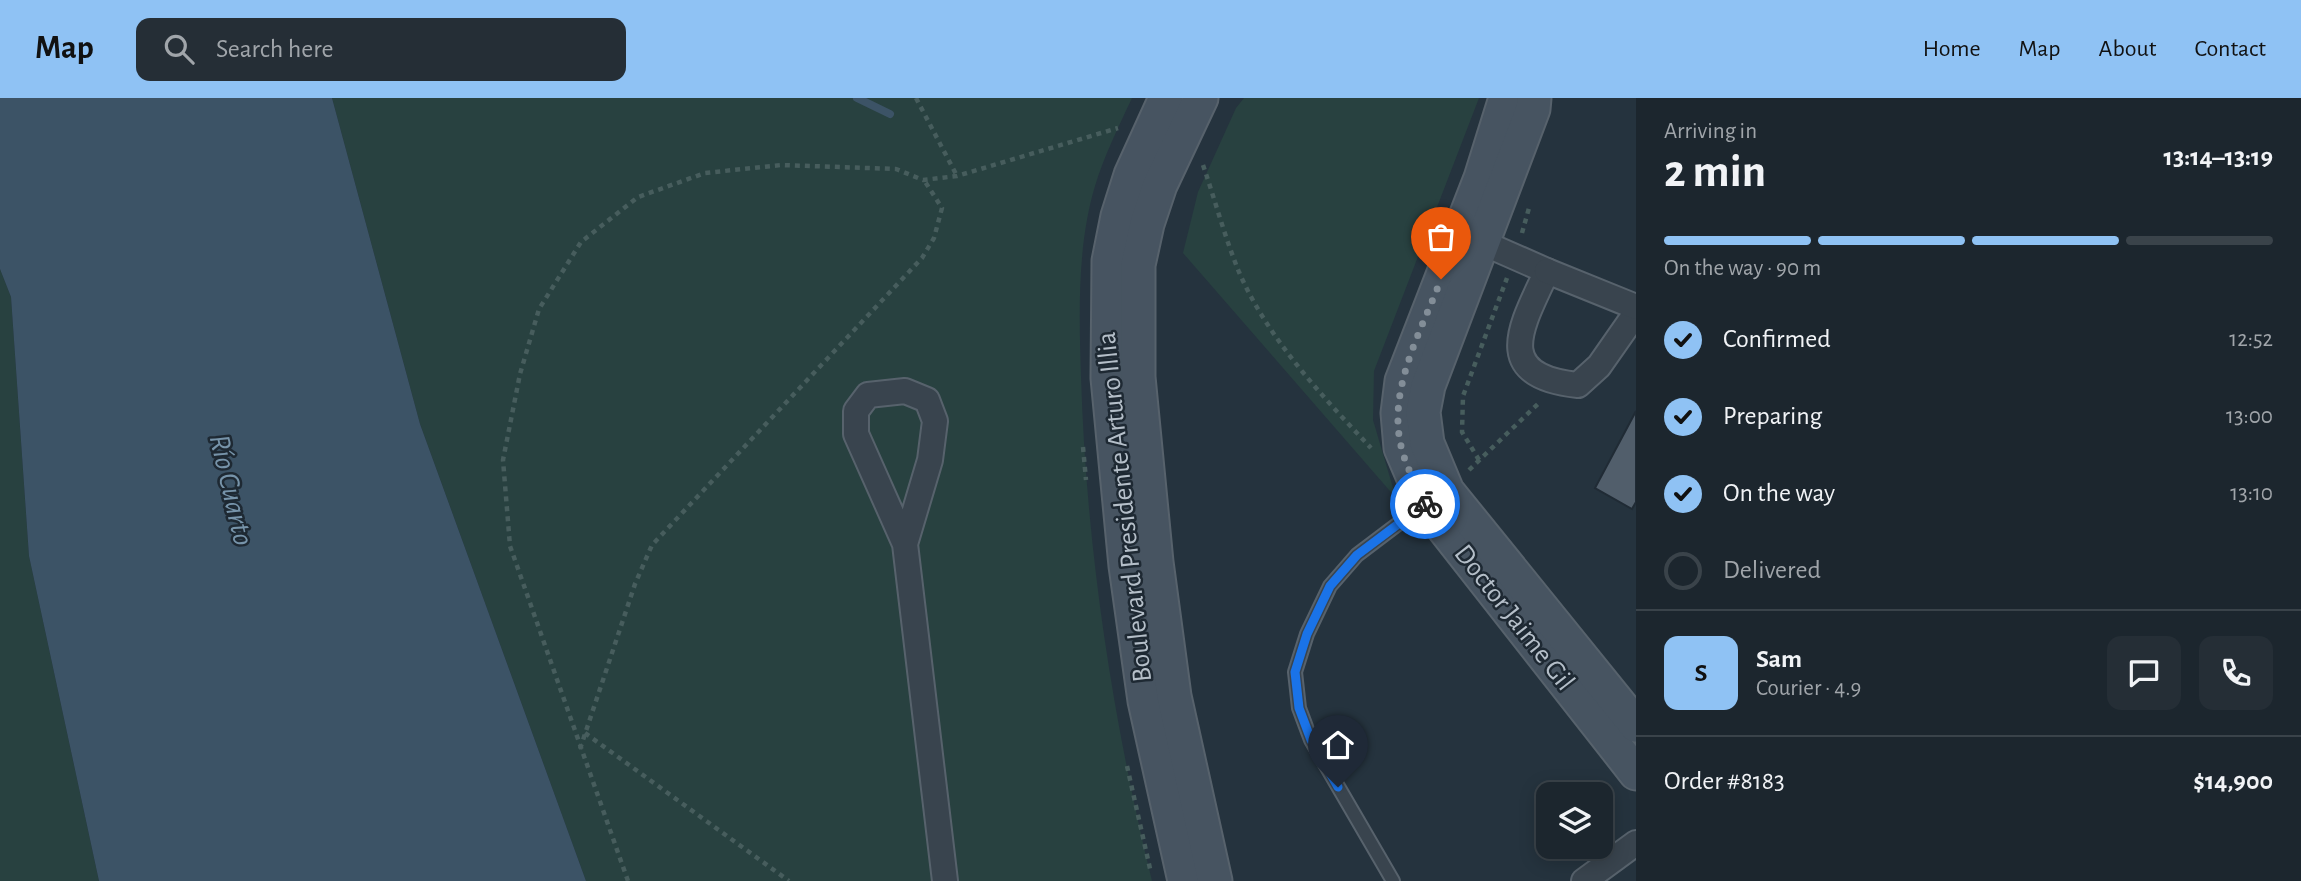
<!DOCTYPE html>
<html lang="en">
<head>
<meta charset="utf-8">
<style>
	:root { --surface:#1c262e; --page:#252e36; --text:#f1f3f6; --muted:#a0a5aa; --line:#3a434a; --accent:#8fc2f4 }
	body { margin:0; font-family:"Alegreya Sans",sans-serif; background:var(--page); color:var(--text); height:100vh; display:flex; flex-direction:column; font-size:26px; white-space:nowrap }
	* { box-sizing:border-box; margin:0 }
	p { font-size:23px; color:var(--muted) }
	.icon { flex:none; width:38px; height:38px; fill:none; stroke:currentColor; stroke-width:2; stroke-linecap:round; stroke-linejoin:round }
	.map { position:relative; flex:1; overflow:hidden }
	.side { display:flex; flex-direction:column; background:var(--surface); width:665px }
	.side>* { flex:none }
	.tools { position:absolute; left:1536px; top:684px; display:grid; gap:14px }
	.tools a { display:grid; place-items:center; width:77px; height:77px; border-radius:14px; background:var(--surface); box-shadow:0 4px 18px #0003,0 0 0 2px var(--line); font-size:35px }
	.pin { position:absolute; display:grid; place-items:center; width:60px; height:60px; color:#fff; margin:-72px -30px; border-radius:50% 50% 50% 0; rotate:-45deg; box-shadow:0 0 7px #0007 }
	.pin .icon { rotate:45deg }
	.courier { position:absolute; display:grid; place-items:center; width:70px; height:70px; margin:-35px; border:5px solid #1a73e8; border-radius:50%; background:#fff; color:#222; box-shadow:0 2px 9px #0007 }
	.summary em { font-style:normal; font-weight:600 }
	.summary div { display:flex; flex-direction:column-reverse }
	.summary { display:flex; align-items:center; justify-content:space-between; height:119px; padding:0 28px }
	h1 { font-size:46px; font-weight:600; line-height:52px }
	.bar { display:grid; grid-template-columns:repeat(4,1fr); gap:10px 7px; align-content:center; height:84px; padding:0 28px }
	.bar i { height:9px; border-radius:5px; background:var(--line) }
	.bar .current { background:var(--accent) }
	.bar p { grid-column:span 4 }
	.line { display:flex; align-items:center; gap:18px; padding:0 28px; border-top:2px solid var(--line) }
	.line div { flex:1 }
	.round { display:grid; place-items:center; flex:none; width:74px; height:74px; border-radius:14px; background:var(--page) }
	ol { padding:0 28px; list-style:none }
	li { display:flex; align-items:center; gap:21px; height:77px }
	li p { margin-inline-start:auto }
	li .icon { padding:7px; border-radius:50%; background:var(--accent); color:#111; stroke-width:4 }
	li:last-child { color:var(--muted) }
	li i { width:38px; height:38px; border:4px solid var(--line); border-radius:50% }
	header { display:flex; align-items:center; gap:42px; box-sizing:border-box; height:98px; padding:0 35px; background:var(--accent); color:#111 }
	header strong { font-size:33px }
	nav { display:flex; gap:38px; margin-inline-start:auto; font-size:24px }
	.search { width:490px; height:63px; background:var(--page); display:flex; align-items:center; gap:18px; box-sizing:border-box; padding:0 24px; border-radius:14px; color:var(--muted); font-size:26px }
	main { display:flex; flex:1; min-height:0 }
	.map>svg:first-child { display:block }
</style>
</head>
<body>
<header>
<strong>Map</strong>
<div class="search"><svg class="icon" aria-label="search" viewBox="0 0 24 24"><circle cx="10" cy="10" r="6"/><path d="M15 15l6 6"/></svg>Search here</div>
<nav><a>Home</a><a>Map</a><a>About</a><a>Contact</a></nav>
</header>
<main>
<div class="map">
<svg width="1636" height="783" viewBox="0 0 1636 783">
	<rect width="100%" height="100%" fill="#25333e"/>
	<g fill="#284140">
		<path d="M332,0H1132C1119,28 1104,58 1095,88C1077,148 1079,217 1081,278C1086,448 1112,618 1152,783H586L420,326Z"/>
		<path d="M1244,0H1479L1374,273L1373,322L1396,400L1183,155L1198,94L1236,10Z"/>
		<path d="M0,171L11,199L29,458L99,783H0Z"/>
	</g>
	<path fill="#3c5366" d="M0,0H332L420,326L586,783H99L29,458L11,199L0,171Z"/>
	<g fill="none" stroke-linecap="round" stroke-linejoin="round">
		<path stroke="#3c5366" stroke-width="8" d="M857,0L890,16"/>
	</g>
	<path fill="#515e6b" stroke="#202b35" stroke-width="2" d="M1636,313V404L1632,411L1595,390Z"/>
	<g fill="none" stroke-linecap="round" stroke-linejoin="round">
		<g stroke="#57626c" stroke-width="16">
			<path id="lane" d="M1393,783L1311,642L1299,610L1295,574L1307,536L1330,488L1357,457L1423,407"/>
		</g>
		<g stroke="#57626c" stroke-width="28">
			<g id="street">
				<path d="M1481,144L1547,173C1522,227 1490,278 1578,287L1599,268L1636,215"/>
				<path d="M1547,173L1636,209"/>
				<path d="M905,446L930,362L935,323L927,302L905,293L868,297L856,313V336L905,446L945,783"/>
				<path d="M1584,783L1636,745"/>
			</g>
		</g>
		<g stroke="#57626c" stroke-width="37">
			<g id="secondary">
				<path d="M1166,0L1131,77L1118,118L1109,163L1108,280L1126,468L1145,603L1185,783"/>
				<path d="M1201,0L1160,87L1147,126L1138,167V279L1156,464L1174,598L1215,783"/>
				<path d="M1506,0L1481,80L1402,283L1398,315L1401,350L1425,406L1636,675"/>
				<path d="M1534,0L1533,11L1428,288L1423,314L1427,345L1447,393L1636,627"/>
			</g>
		</g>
		<g stroke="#475d5d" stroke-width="4.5" stroke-dasharray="5 5" stroke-linecap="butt">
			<path d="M916,0L957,78"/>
			<path d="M1203,67C1215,102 1225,140 1239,174C1268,241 1322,298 1371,350"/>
			<path d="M1522,135L1529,110"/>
			<path d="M1083,349L1086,382"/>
			<path d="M1479,362L1462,334L1463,298L1507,180"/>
			<path d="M1469,372L1541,303"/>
			<path d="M585,635L789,783"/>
			<path d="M580,651L635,486L652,447L922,160L934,140L942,110L924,82"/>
			<path d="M1127,668L1151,775"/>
			<path d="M628,783L510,448L503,362L520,276L539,211L581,144L638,99L705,75L781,67L896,71L923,82L957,78L1118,30"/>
		</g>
		<use href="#lane" stroke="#39444e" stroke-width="12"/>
		<use href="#street" stroke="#39444e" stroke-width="24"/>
		<use href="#secondary" stroke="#475461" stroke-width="33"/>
	</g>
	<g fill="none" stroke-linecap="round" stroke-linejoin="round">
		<path stroke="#838e98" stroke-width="7" stroke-dasharray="0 12.6" d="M1425,406C1417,388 1407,371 1402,352C1386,293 1421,234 1441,181"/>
		<path stroke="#1a73e8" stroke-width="9" d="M1338,689L1311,642L1299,610L1295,574L1307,536L1330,488L1357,457L1425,406"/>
	</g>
	<g text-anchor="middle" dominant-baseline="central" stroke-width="5" stroke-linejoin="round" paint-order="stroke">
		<g font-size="28" fill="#b5bfc9" stroke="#1e2933">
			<text transform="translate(1125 409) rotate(-96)">Boulevard Presidente Arturo Illia</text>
			<text transform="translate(1514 520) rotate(52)">Doctor Jaime Gil</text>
		</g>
		<g font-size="30" font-style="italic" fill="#7794aa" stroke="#1e2933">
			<text transform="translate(231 392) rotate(77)">Río Cuarto</text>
		</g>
	</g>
</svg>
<div class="tools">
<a><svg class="icon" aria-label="layers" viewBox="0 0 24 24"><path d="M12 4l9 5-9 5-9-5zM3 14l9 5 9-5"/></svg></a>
</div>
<div class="pin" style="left:1441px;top:181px;background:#ea580c"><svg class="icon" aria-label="bag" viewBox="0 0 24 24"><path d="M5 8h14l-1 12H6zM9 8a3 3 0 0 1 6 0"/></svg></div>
<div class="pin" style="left:1338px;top:689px;background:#1f2937"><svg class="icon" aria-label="home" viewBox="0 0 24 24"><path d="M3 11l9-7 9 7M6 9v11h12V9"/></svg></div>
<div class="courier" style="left:1425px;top:406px"><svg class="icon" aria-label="bike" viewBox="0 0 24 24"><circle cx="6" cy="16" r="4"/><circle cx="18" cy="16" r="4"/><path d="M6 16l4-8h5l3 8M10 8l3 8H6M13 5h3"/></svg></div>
</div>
<section class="side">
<div class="summary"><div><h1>2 min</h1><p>Arriving in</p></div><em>13:14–13:19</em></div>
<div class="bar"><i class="current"></i><i class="current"></i><i class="current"></i><i></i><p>On the way · 90 m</p></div>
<ol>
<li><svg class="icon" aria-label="check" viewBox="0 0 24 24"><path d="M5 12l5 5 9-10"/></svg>Confirmed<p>12:52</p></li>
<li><svg class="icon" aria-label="check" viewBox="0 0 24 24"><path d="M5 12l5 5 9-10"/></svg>Preparing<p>13:00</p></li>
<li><svg class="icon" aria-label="check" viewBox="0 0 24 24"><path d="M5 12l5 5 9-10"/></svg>On the way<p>13:10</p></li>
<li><i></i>Delivered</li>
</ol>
<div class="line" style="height:126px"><b class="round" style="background:var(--accent);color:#111">S</b><div><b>Sam</b><p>Courier · 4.9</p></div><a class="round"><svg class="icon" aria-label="chat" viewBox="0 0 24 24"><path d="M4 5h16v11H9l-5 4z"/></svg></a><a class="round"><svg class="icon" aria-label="phone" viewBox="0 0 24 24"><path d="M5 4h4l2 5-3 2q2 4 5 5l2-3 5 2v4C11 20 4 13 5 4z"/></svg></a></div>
<div class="line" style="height:91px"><div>Order #8183</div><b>$14,900</b></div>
</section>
</main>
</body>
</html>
